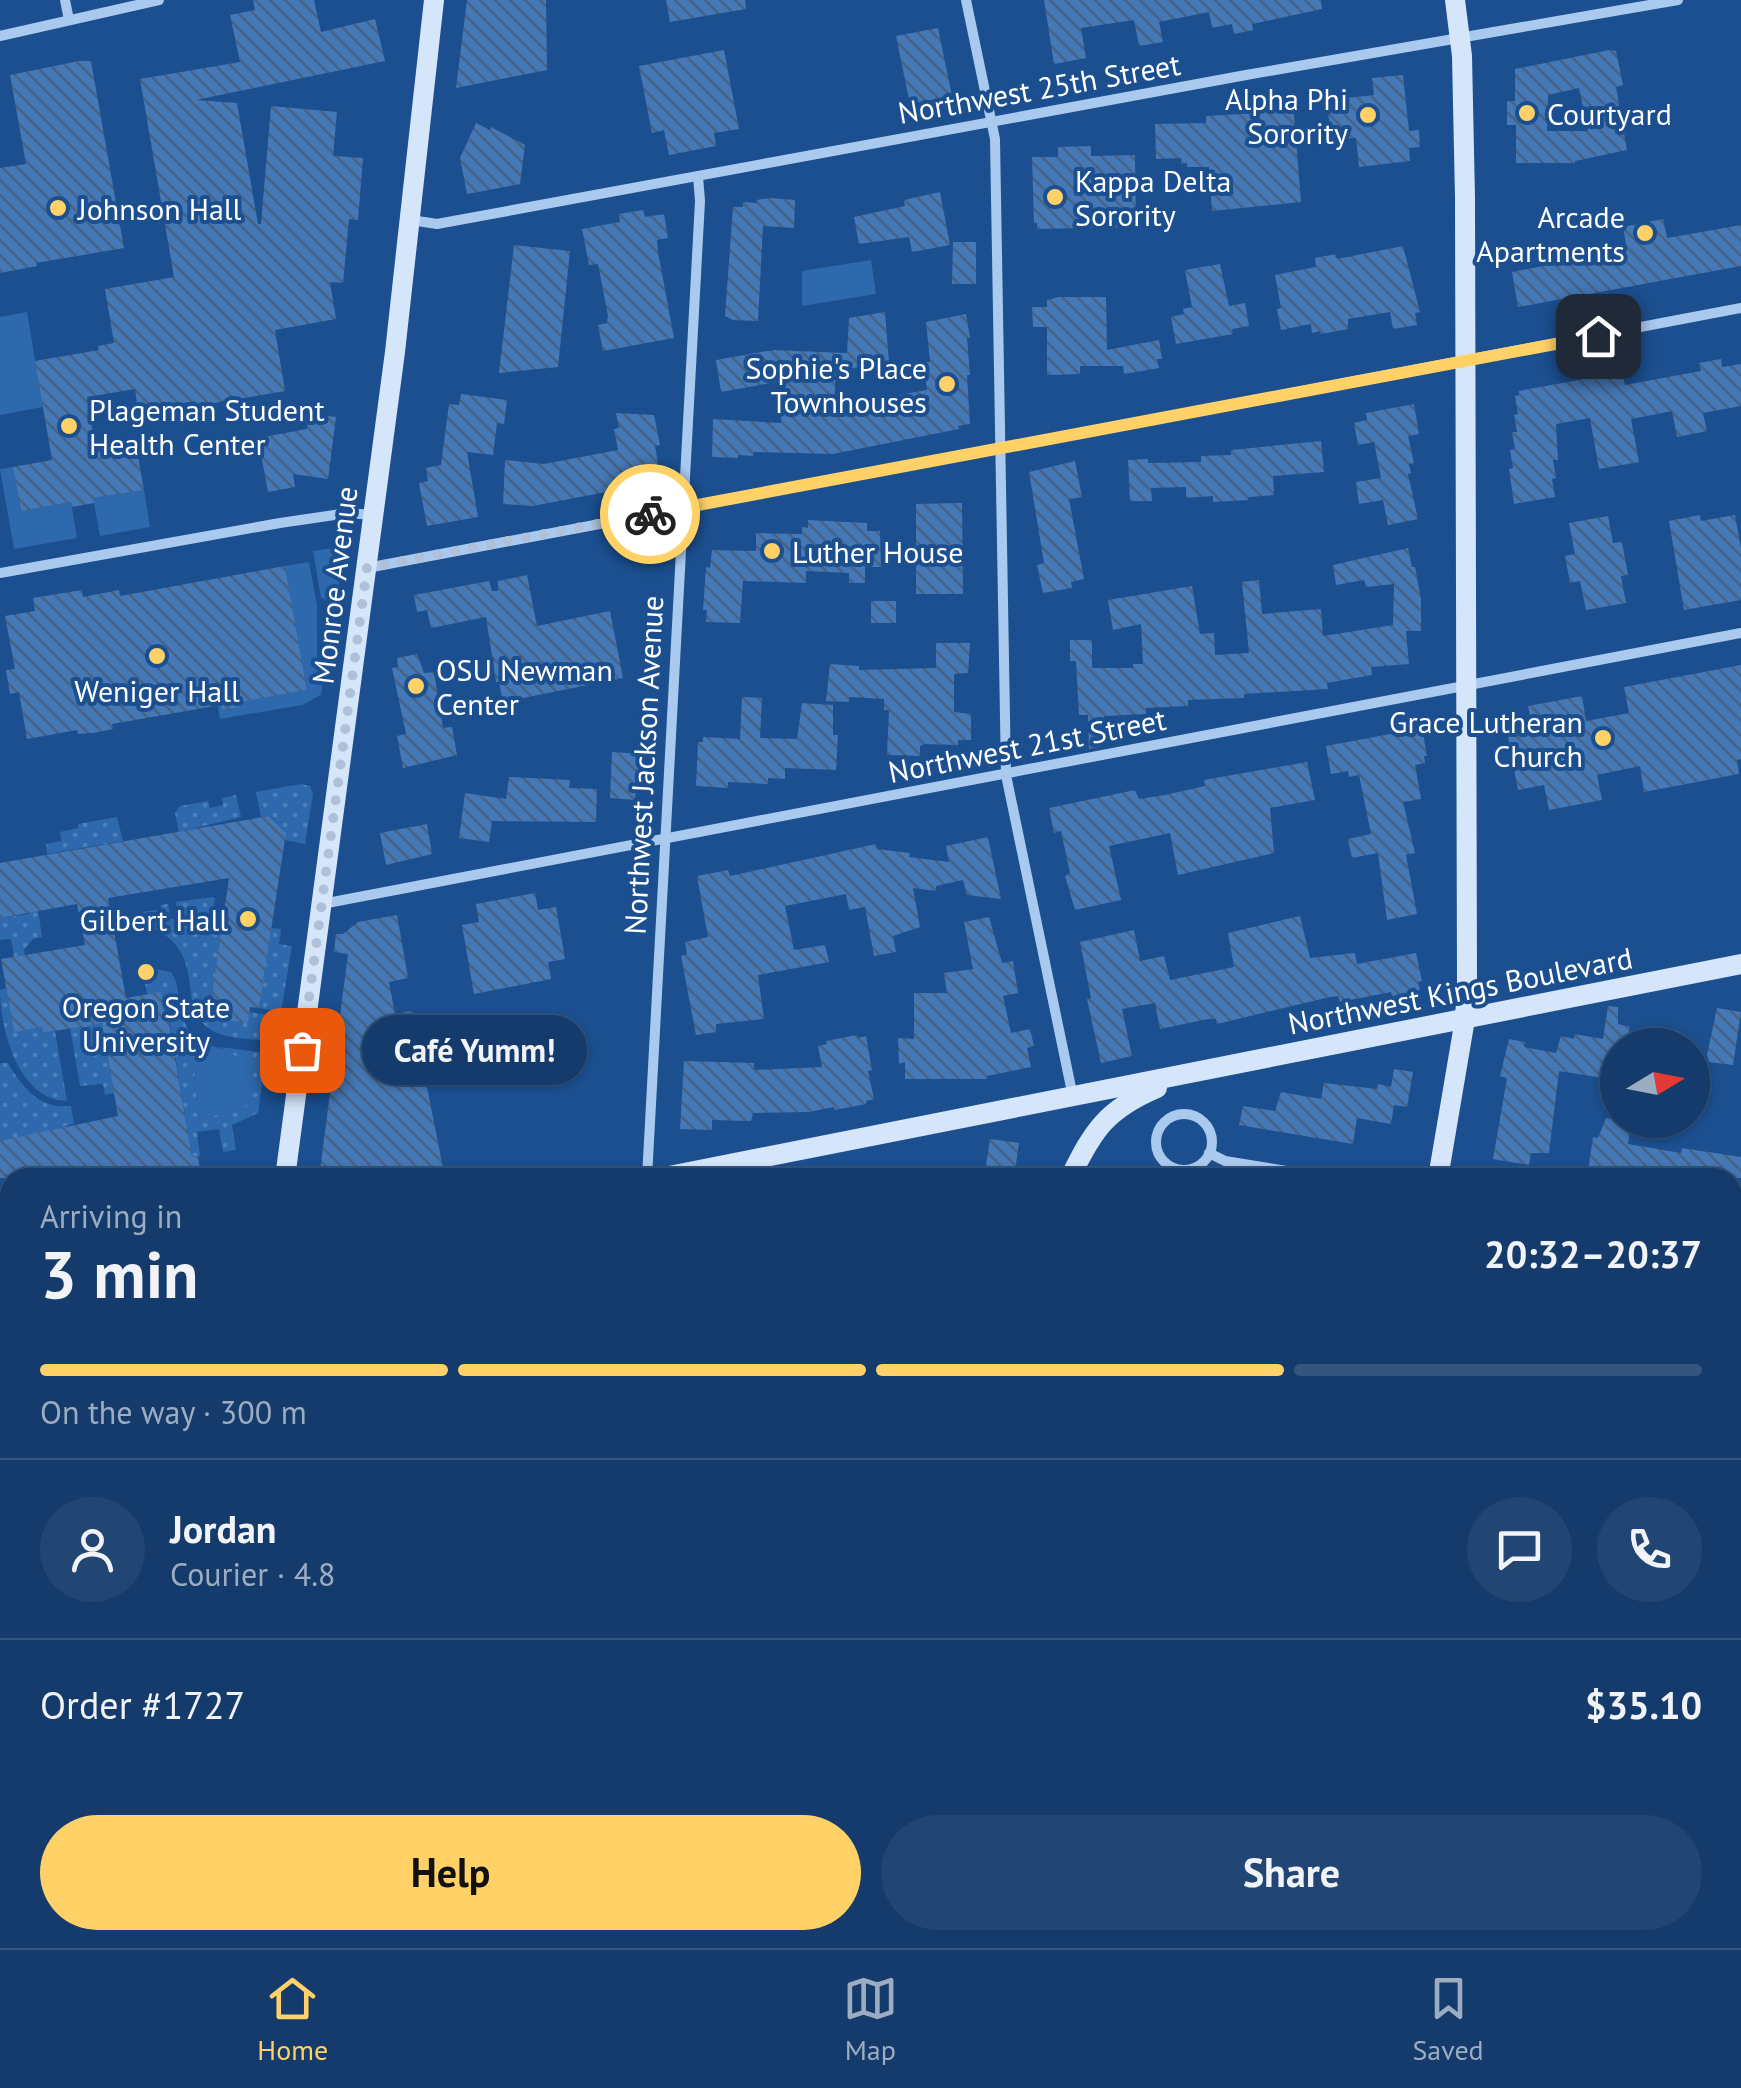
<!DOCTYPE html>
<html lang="en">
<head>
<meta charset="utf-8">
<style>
	:root { --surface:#143b6b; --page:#214673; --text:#f1f3f6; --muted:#9dadc1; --line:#33557e; --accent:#ffd166 }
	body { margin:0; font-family:"PT Sans",sans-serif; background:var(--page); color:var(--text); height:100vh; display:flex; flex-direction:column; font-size:38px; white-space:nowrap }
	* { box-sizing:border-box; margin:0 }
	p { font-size:32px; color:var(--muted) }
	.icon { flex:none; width:55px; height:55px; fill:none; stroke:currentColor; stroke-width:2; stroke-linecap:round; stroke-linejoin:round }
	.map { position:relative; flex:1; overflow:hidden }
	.details { position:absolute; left:0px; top:1168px; width:1742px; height:782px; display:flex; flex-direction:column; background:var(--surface); border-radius:30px 30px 0 0; box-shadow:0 2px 8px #0004,0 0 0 2px var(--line) }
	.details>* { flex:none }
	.needle { width:65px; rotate:80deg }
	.fabs { position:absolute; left:1600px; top:1028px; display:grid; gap:20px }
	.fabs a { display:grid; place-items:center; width:110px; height:110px; border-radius:50%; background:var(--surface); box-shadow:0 2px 8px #0004,0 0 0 2px var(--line); font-size:50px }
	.pin { position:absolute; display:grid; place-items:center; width:85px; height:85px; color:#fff; margin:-42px; border-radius:20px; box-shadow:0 5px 15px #0006 }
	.courier { position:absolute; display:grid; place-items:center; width:100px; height:100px; margin:-50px; border:8px solid #ffd166; border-radius:50%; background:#fff; color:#222; box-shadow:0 2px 12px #0007 }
	.bubble { position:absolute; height:70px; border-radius:35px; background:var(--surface); box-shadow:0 2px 8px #0004,0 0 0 2px var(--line); font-size:32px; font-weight:800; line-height:70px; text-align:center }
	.headline em { font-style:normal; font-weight:800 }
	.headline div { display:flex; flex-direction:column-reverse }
	.headline { display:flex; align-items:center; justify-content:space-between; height:170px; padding:0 40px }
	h1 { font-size:65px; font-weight:800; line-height:75px }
	.bar { display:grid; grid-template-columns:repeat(4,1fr); gap:15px 10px; align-content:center; height:120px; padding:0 40px }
	.bar i { height:12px; border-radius:8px; background:var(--line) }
	.bar .active { background:var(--accent) }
	.bar p { grid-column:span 4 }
	.line { display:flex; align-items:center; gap:25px; padding:0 40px; border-top:2px solid var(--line) }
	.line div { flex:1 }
	.round { display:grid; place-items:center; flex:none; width:105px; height:105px; border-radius:52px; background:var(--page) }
	.action { display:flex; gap:20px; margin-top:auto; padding:20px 40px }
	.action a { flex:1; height:115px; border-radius:60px; background:var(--accent); color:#111; font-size:40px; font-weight:800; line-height:115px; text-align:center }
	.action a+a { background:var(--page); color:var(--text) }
	.dock { display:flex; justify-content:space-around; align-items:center; height:140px; border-top:2px solid var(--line); background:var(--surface); font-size:28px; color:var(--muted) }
	.dock a { display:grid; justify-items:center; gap:5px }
	.dock .active { color:var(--accent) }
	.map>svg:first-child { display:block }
</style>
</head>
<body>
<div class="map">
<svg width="1741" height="1948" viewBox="0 0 1741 1948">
	<defs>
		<pattern id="garden-dots" width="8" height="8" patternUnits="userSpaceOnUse" patternTransform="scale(2.5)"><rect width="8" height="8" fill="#2e69ad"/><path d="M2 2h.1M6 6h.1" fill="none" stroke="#4d80b9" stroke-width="1.8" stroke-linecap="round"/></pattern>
		<pattern id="building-back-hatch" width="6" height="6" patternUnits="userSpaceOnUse" patternTransform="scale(2.5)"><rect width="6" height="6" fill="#4478b7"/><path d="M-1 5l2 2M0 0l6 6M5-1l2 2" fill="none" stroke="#486282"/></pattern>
	</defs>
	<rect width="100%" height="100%" fill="#1b4f8f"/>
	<g fill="#2e69ad">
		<path d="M871,260L876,294L802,306V271Z"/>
		<path d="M27,312L43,407L0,415V317Z"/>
		<path d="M13,467L21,511L71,502L77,538L14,549L0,469Z"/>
		<path d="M144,490L150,527L100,536L93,498Z"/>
		<path d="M334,548L342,558L336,604L321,598L313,551Z"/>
		<path d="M309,562L317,606V662L325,671L321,695L302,705L220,719L218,706L221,705L223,710L242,707L241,702L307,690L285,566Z"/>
		<path d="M198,1041L254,1060L249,1103L246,1107L199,1120L194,1076L201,1058Z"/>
	</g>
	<g fill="url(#garden-dots)">
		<path d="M301,784L310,786L313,794L305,844L284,840L285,832L270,816L261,817L256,792Z"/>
		<path d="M236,795L241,817L179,832L175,813L180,806L208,801L210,808L223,805L222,798Z"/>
		<path d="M117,817L123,841L47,854L46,844L61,841L60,832L78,828V824Z"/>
		<path d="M213,897L215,898L211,926L222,929L211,1002L228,1004L227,1020L249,1012L281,1017L278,1042C236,1036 198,1044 191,994C189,978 188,962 178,948C168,933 153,930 140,920L143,912L161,909V905L168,904L171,919H178L176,902Z"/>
		<path d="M37,904L42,937L33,939L24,950L25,955L14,957L11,939L0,940V918L28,914Z"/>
		<path d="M271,928L281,929L279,944L292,946L281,1012L259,1008Z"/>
		<path d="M151,968L171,972L176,981L183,1018L190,1035L198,1041L201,1058L194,1076L199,1120L245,1107L249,1103L253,1060L229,1054L220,1047L266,1053L258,1113L232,1125L236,1150L223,1152L219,1129L197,1132L200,1156L192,1157L169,1018L159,1019L158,1015L164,1013L161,993L147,994L144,977Z"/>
		<path d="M6,988L14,1031L42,1027L43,1033L55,1031L67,1101C18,1100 0,1029 0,990Z"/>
		<path d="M101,1017L114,1093L105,1095L103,1084L80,1086L70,1028Z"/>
		<path d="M0,1063H8C22,1087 40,1110 71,1106L74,1124L65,1126V1130L0,1141Z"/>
	</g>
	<g fill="url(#building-back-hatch)" fill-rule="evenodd">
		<path d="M253,0H314L321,32L375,19L385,61L196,100L237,103L258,224H261L271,106L337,112L333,156L363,158L358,220L349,219L343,283L330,282L336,319L275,330L285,391L196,406L195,401L138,411L135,389L87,397L96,452L136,445L144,490L93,498L94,503L72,507L71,502L21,511L13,467L52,460L35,361L99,350L98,346L114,343L105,289L174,277L140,79L240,62L230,15L255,10Z"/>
		<path d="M467,0H546L547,70L456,88Z"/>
		<path d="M666,0H745L746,9L670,22Z"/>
		<path d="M1044,0H1321L1322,9L1252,24L1253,30L1234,34L1232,24L1212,28L1209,12L1159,22L1163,42L1139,46L1134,20L1081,28L1086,58L1054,64Z"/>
		<path d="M938,28L952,96L910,104L896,36Z"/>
		<path d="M724,50L739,129L714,133L716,146L669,155L664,130L652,133L639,66Z"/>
		<path d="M1609,50L1616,51L1623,85L1616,87L1627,150L1575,161V163H1516V125H1507V101H1515V69ZM1579,88L1588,131H1547L1548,95Z"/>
		<path d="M79,61H91L124,248L36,263L37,266L0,273V168L26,164L10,75Z"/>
		<path d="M1403,75L1409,131L1419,130L1420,147L1409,148L1410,161L1359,167L1356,138L1331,140L1327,100L1374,95L1372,78Z"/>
		<path d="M1293,102L1301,202L1212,211L1209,167H1187V163L1181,164V158L1156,159L1155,124L1206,123V116L1257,113L1256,107Z"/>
		<path d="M476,123L490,130L491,127L525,145L520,184L467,194L460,158Z"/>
		<path d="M1091,146V156L1135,155L1136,227L1037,229V223H1034L1032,157H1058V147Z"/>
		<path d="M940,192L950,245L912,252L909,237L859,244L854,217L905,206L904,200Z"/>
		<path d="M769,198L795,200L794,228L763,226L758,321L733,320L725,316L733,207H743V202L757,203V200Z"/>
		<path d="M643,210L645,217L664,214L668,238L657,240L658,252L674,338L603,351L598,325L607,323L608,316L598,264L589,265L582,229L620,222L619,214Z"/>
		<path d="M1663,219L1667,238L1741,225V266L1518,307L1512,272L1627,250L1623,227Z"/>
		<path d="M953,242H976V284H952Z"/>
		<path d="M514,245L570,251L558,367L499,373Z"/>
		<path d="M1403,246L1420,312L1415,313L1417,325L1393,329L1390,312L1348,319V329L1321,334L1320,331L1312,333L1311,324L1281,330L1277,309L1281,308L1275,275L1316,267L1315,258L1336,254L1337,259Z"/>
		<path d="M1220,264L1229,306L1245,303L1249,326L1232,329L1233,334L1176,344L1171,317L1184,314L1183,309L1192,307L1185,270Z"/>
		<path d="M1059,297H1106L1107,350L1159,340L1162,359H1157L1159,368L1124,374L1123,366H1080V374L1047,375V327H1033L1032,307H1047V300Z"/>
		<path d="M885,312L889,362L836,371L834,407L927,390L925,378L929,377L926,362H930L926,322L966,314L970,338H967L970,375H967L970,424L958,426L959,429L833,454L754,452L753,456L738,455V458L712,457L713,419L781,423L782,381L721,392L716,360L773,350L847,353L849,318Z"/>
		<path d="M1721,359L1722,367L1741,364V406L1703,413L1707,431L1677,437L1672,411L1631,419L1639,462L1599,469L1590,418L1556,424L1558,460H1553L1556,478L1552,479L1555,497L1514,504L1509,469L1513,468L1510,450L1515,449L1512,432H1517L1514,415L1518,414L1515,396L1519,395V391L1622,372L1625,385L1701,371L1699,363Z"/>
		<path d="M461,394L507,400L504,424L497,423L493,455L467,452L478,517L427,526L419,483L428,481L426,468L441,465L449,404L459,405Z"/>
		<path d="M1414,404L1419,434L1408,436L1414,463L1409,464L1411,473L1408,474L1418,519L1388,525L1383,500L1359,504L1356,482L1381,478L1374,442L1358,445L1354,423L1367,420L1366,413Z"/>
		<path d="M616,413L654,415L660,445L655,446L658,464L656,465L657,473L651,474L653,483L533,506L503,504L505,460L544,464L618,450L614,429L619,428Z"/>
		<path d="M309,414L336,417L328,479L293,474L295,487L268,492L258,438L307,429Z"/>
		<path d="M1321,441L1324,472L1273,476L1274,495L1248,497V500L1213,502V496L1186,498V487L1151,488L1152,501H1130L1128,460L1148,459V463L1201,462V456L1231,455V450Z"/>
		<path d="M1075,461L1082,497L1069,499L1084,579L1071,582L1072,588L1043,593L1037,565L1044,563L1029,472Z"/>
		<path d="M962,503L963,594H916V504Z"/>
		<path d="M1700,515L1701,521L1735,515L1741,548V600L1684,610L1669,521Z"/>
		<path d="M1608,516L1613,543L1622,542L1628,575L1621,576L1626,603L1586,610L1580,581L1570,583L1565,556L1575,554L1569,523Z"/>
		<path d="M808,520L867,523V531H880L881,567H865V583H849V573L806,571V583L743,581L740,623L706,622L707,610H703L706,567L710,568L712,550L756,551V533L802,534V527L808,528Z"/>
		<path d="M1408,548L1412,567H1415L1421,599V631H1406L1409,664L1371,667L1372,675L1327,683L1328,689L1244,694V698L1188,700V706L1146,708V714L1104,716L1103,746L1089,749L1088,715H1079L1076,661H1070V640H1092V668H1133V664H1143L1141,624L1113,630L1108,600L1192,586L1200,634L1214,633L1215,655L1249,653L1242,582L1259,580L1262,614L1321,609L1323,636L1393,625L1394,584L1366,587L1364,580L1336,585L1333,565Z"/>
		<path d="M285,566L307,690L241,702L242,707L222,710L221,705L112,724L113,729L93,733L78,734L77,730L27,739L19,692L10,694L6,670L15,669L5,616L35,611L33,598L82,590L83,597L119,590L120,596Z"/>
		<path d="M527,575L537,626L610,611L623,678L503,702L499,682H496L486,617L431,628L427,610L417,612L414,595L489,581L492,591H498V581Z"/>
		<rect x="871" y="601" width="25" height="22"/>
		<path d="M936,643H970L968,673L954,674V712L971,714V740H958V745L924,744L920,746V756L887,755L889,710H884V699L849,697V702L826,701L830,664L859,666V670L936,668Z"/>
		<path d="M417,654L424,673L434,672L443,728L452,727L457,755L403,768L397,736L406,734L392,668L398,667L397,658Z"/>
		<path d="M1741,665V759L1737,760L1739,774L1644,792L1640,766L1597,775L1602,800L1549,810L1544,785L1518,790L1508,737L1533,731L1528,706L1582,696L1586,721L1629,713L1624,687Z"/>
		<path d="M742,697L762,698L760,738L797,739L802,703L833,705V735H838L836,770L785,768V779L768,778V784L728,782V788L696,786L698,742H703V737L740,739Z"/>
		<path d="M1422,728L1427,756H1424L1425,763L1415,765L1421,799L1403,802L1415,853L1406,855L1417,914L1387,920L1378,853L1352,858L1348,839L1371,834L1359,775L1349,777L1348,771L1331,774L1326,746Z"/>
		<path d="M612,752L642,754L640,788H636L635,800L610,798Z"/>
		<path d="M1307,762L1315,800L1270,808L1274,853L1178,875L1170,833L1109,846L1121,900L1075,910L1065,876L1070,873L1061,831L1054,833L1049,808L1135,790L1139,799L1165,795L1205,786L1204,780Z"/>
		<path d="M509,777L570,780L569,788L597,789L596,822L492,821L489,842L459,838L465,793L506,799Z"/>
		<path d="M269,816L286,833L259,1008L250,1007L248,1023L226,1020L228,1004L211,1002L229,878L108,898L126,998L161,992L165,1018L168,1017L192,1157L198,1156L201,1178H0V1141L118,1116L102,1023L43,1033L42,1027L14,1032L1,959L85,945L77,904L0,918V863Z"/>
		<path d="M427,824L432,854L386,865L380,833Z"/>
		<path d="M988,837L1001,899L967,895L963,880L936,886V891L913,888L920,927L893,936L896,952L874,956L865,907L849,910L846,894L785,906L794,950L825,945L829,962L758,975L764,1019L716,1024V1032L696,1035L681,956L687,954L685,942L708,937L697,876L728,870L730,876L876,844L877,849L910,853L909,857L949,862L946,846Z"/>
		<path d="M535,893L538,910L556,907L565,959L548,962L551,979L474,994L462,925L479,922L476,904Z"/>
		<path d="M397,915L408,978L389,982L395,1014L412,1011L445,1178H319L348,954L334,952L336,934H343L358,922Z"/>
		<path d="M1300,916L1310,958L1355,953L1357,964L1416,953L1422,981L1418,982L1420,990L1392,996L1391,992L1340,1002L1338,996L1330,997L1217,1024L1216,1019H1208L1160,1029L1155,1003L1122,1009L1132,1056L1101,1063L1087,999L1091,998L1080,942L1134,930L1140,961L1164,956L1170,980L1234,967L1228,933Z"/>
		<path d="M989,917L1002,963L1013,961L1018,993L1003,996L1011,1033L1030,1029L1034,1046L1027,1048L1031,1067L987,1076V1079H905V1062L899,1064L898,1038L914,1039V993H947L944,973L973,969L964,922Z"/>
		<path d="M1608,1006L1618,1007V1024L1630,1027L1626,1045H1618V1076L1610,1075L1609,1079L1559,1071L1549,1153H1531L1529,1165L1493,1159L1507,1078L1500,1076L1509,1039L1525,1042L1524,1047L1556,1053L1561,1036L1574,1039L1575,1034L1603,1039Z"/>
		<path d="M1717,1008L1741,1012L1733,1065L1709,1062L1707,1055Z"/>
		<path d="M857,1035L858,1038L866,1036L872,1070L868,1071L874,1099L866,1101V1104L835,1110L834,1107L809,1112L753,1113L751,1121L712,1120V1130L680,1129L684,1061L754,1063V1070L822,1067L818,1046L827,1044L826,1041Z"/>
		<path d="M1394,1069L1413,1072L1407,1107L1394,1105L1391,1124L1357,1118L1353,1144L1239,1125L1243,1106L1275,1111L1281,1092L1321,1099L1324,1083L1377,1089L1378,1084L1391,1087Z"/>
		<path d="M1606,1118L1631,1122L1628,1144L1681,1153L1682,1148L1741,1157V1178H1587L1593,1137L1598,1138Z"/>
		<path d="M990,1139L1019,1143L1014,1178H984Z"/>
	</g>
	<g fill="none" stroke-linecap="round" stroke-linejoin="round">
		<g stroke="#a9c9ee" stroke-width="10">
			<path d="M65,0L69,20"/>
			<path d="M966,0L995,139L1006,775L1073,1097"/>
			<path d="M0,36L159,0"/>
			<path d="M411,220L437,224L1246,75L1678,0"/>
			<path d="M367,568L1741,308"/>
			<path d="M0,573L280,523L348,513L373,515"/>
			<path d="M322,904L1741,633"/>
			<circle cx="1184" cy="1142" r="28"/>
			<path d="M1209,1153L1225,1161L1330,1178"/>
			<path d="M647,1178L700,201L698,176"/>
			<path d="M1732,1246L1741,1247"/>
			<path d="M1732,1501L1741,1502"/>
			<path d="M1732,1599L1741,1548"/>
			<path d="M1732,1764L1741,1766"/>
			<path d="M1274,1940L1317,1948"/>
			<path d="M571,1948L572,1940"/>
			<path d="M1675,1948L1676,1940"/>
		</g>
		<g stroke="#d6e6fa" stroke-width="20">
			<path d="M285,1178L395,352L434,0"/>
			<path d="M659,1178L1741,964"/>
			<path d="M1070,1178C1093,1130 1107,1109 1157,1088"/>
			<path d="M1438,1178L1465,1019L1467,983L1465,198L1462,56L1455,0"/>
			<path d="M164,1948L165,1940"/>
			<path d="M929,1948L930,1940"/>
			<path d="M1305,1948L1306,1940"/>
		</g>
	</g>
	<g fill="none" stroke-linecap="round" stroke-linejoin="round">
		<path stroke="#afc1d8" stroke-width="10" stroke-dasharray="0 18" d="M302,1050L367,568L650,514"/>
		<path stroke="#ffd166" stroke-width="12" d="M650,514L1598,336"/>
	</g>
	<g fill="#ffd166" stroke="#1b4f8f" stroke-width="4">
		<circle cx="1527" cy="113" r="10"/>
		<circle cx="1368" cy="115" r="10"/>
		<circle cx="1055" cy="197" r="10"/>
		<circle cx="58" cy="208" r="10"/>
		<circle cx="1645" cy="233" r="10"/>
		<circle cx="947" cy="384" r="10"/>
		<circle cx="69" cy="426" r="10"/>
		<circle cx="772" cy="551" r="10"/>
		<circle cx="157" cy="656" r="10"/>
		<circle cx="416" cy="686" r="10"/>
		<circle cx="1603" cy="738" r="10"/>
		<circle cx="248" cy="919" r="10"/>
		<circle cx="146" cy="972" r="10"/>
	</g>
	<g text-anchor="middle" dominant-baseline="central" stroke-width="8" stroke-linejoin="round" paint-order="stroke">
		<g font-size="30" fill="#fff" stroke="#1b4f8f">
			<text transform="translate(1039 88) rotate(-10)">Northwest 25th Street</text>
			<text transform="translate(334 585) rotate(-83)">Monroe Avenue</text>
			<text transform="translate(1027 745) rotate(-11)">Northwest 21st Street</text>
			<text transform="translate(643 765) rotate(-87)">Northwest Jackson Avenue</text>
			<text transform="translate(1460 990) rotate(-11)">Northwest Kings Boulevard</text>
		</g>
		<g font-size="30" fill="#fff" stroke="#1b4f8f" text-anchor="start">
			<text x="1348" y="98" text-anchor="end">Alpha Phi<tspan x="1348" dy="34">Sorority</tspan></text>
			<text x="1547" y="113">Courtyard</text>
			<text x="1075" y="180">Kappa Delta<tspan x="1075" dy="34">Sorority</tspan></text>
			<text x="78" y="208">Johnson Hall</text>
			<text x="1625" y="216" text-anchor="end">Arcade<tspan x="1625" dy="34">Apartments</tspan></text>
			<text x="927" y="367" text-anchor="end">Sophie's Place<tspan x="927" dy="34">Townhouses</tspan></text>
			<text x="89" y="409">Plageman Student<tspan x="89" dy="34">Health Center</tspan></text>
			<text x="792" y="551">Luther House</text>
			<text x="436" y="669">OSU Newman<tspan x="436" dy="34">Center</tspan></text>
			<text x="157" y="690" text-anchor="middle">Weniger Hall</text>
			<text x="1583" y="721" text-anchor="end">Grace Lutheran<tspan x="1583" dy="34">Church</tspan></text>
			<text x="228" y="919" text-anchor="end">Gilbert Hall</text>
			<text x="146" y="1006" text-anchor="middle">Oregon State<tspan x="146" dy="34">University</tspan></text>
		</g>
	</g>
</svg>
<div class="fabs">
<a><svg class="needle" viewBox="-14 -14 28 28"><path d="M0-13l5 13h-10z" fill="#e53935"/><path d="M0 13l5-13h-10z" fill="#9dadc1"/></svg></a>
</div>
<div class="pin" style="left:302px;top:1050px;background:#ea580c"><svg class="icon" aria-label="bag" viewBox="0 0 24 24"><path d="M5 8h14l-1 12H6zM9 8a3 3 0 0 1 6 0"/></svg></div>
<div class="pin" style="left:1598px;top:336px;background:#1f2937"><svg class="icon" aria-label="home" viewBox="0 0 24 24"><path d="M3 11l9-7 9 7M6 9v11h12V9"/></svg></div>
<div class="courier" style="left:650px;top:514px"><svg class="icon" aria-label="bike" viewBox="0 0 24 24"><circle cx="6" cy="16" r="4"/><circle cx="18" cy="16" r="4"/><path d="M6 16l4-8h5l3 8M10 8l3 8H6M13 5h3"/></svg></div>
<div class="bubble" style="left:362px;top:1015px;width:225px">Café Yumm!</div>
<section class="details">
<div class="headline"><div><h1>3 min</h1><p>Arriving in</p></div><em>20:32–20:37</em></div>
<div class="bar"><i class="active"></i><i class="active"></i><i class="active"></i><i></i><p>On the way · 300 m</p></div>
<div class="line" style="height:180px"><a class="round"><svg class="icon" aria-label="person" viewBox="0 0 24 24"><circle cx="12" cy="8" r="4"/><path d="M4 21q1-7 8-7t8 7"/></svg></a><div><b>Jordan</b><p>Courier · 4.8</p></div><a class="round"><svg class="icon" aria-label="chat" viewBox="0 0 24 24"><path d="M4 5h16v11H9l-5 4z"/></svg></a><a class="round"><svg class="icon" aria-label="phone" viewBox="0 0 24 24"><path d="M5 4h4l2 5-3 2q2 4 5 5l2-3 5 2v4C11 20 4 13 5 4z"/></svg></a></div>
<div class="line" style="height:130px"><div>Order #1727</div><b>$35.10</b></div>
<div class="action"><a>Help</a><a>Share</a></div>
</section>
</div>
<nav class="dock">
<a class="active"><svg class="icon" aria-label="home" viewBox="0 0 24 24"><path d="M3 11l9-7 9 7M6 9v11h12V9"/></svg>Home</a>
<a><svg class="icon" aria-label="map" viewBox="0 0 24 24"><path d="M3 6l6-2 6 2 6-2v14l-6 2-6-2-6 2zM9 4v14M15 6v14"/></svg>Map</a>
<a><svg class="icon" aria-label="saved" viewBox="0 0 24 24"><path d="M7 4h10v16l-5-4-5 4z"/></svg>Saved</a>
</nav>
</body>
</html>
